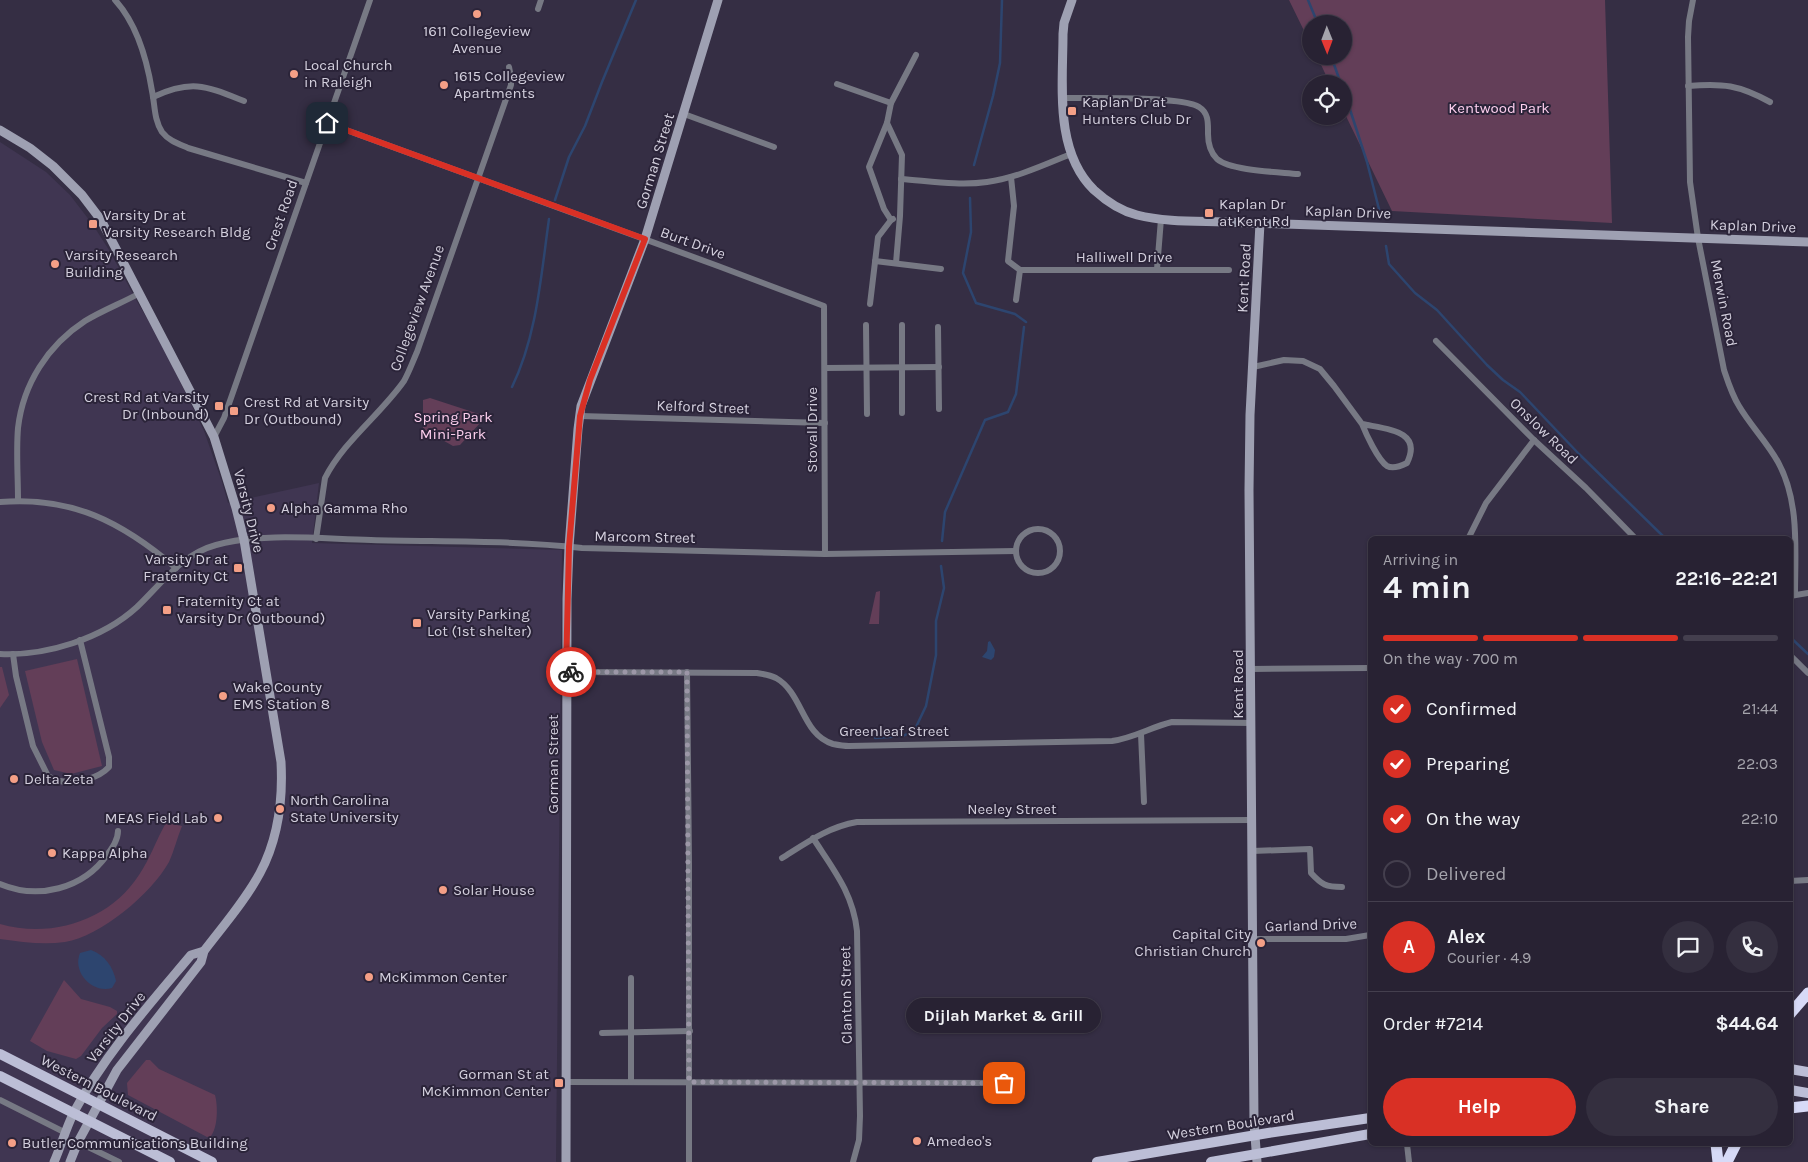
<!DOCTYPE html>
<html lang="en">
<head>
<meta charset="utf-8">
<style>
	:root { --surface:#282233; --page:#342f3f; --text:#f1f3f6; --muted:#a5a4ac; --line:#443f4e; --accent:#d93025 }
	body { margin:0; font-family:Karla,sans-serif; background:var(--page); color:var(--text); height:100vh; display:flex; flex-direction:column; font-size:19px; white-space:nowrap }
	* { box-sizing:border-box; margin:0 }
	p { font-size:16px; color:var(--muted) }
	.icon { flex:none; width:28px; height:28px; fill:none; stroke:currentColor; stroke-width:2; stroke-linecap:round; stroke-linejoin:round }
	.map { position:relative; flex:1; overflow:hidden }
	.side { position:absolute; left:1368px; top:536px; width:425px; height:610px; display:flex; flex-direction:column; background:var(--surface); border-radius:8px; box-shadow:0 1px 4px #0004,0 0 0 1px var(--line) }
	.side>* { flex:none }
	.needle { width:32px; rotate:179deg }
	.tools { position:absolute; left:1302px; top:15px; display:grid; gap:10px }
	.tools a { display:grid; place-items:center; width:50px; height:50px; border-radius:50%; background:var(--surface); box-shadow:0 1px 4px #0004,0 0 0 1px var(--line); font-size:25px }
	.pin { position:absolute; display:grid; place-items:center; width:42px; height:42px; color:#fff; margin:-21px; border-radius:10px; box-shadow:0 2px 8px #0006 }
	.courier { position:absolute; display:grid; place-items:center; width:50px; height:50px; margin:-25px; border:4px solid #d93025; border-radius:50%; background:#fff; color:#222; box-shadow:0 1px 6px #0007 }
	.bubble { position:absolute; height:35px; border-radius:18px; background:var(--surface); box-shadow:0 1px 4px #0004,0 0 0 1px var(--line); font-size:16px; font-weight:700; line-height:35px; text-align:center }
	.overview em { font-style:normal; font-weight:700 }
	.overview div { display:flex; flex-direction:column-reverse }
	.overview { display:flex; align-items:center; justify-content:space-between; height:85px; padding:0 15px }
	h1 { font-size:32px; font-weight:700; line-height:38px }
	.bar { display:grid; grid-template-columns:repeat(4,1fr); gap:8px 5px; align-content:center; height:60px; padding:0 15px }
	.bar i { height:6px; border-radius:4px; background:var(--line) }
	.bar .on { background:var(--accent) }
	.bar p { grid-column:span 4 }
	.line { display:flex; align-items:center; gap:12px; padding:0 15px; border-top:1px solid var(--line) }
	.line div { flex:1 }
	.round { display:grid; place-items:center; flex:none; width:52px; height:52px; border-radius:26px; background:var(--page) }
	ol { padding:0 15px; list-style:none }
	li { display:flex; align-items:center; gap:15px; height:55px }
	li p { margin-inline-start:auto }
	li .icon { padding:5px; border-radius:50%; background:var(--accent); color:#fff; stroke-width:4 }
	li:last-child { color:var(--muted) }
	li i { width:28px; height:28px; border:2px solid var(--line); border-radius:50% }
	.button { display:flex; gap:10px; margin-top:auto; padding:10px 15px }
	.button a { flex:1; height:58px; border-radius:30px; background:var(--accent); color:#fff; font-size:20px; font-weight:700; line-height:58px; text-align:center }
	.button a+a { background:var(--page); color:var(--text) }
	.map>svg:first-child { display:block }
</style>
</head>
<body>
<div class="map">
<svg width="1808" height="1162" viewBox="0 0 1808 1162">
	<rect width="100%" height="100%" fill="#352e44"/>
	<path fill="#403652" d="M0,142L46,172L70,195L93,225L109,250L139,305L159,338L204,431L222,482L228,503L319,483L312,543L562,550L556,1162H0Z"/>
	<g fill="#633e58">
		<path d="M1289,0H1605L1612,223L1392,211L1344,112V84H1330L1317,56H1344V24H1311V45Z"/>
		<path d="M430,398L479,414L481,422L460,445L453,446L423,429V400Z"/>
		<path d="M880,591L879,624H869L876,592Z"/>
		<path d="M77,659L102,766L71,774L54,770L42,742L25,671Z"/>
		<path d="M0,667H2L9,695L0,708Z"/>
		<path d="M166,823L182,826C177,838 174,851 169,862C151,894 101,936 65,942C43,945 22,942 0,939V924C52,939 110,920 139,875C150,859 156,840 166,823Z"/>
		<path d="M64,980L81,999L110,1007L117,1011V1014L102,1028L81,1056L76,1059L47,1051L30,1041Z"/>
		<path d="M146,1060H150L159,1069L215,1095C218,1106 218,1127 211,1136L207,1137L128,1095L127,1083Z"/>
	</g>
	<g fill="#2d456f">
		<path d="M990,641L995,650L994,657L991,660L982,657L987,651L988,642Z"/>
		<path d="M91,950C105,955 113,967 116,981L112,988C92,994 72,972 80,953Z"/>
	</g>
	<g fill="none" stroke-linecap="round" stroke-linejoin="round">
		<g stroke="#2d456f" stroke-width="2.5">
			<path d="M1308,0L1318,24"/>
			<path d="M1331,56L1341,84"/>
			<path d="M1344,91L1367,162L1380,213"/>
			<path d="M974,165L993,96L1000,63L1002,0"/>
			<path d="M970,198L971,232L963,273L976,303L1015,314L1026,322"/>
			<path d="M555,200L569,157L585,126L602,82L636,0"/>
			<path d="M1386,246L1389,264L1415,293L1437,310L1487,365L1503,380L1520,392L1579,454L1666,539"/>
			<path d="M512,387C537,336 541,275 549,219"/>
			<path d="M942,541L945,512L985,420L1008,412L1016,394L1024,327"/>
			<path d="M1790,637L1808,654"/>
			<path d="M875,738L903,736L909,733L916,727L926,706L936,655V621L944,588L941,566"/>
		</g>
		<g stroke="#777984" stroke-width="6">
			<path d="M115,0C137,24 147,60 152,91C155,105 154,120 162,132C169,141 179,144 188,148L306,183"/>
			<path d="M1693,0L1689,21L1688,37L1690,182L1698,238L1724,370C1728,382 1732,395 1739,406C1750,425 1767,442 1778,462C1800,502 1795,551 1795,594"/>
			<path d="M538,9L541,0"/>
			<path d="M837,84L891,103"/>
			<path d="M1688,86C1723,83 1739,85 1770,102"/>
			<path d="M153,97C192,79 206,86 244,101"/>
			<path d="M1064,98C1087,98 1184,96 1199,107C1209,113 1208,124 1208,134C1208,143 1210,152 1217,159C1231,171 1279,172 1298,174"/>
			<path d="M684,114L774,147"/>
			<path d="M327,123L718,266L824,306L825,554"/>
			<path d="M887,123L902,155L900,216L896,263"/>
			<path d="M1011,177L1014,206L1008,261L1020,270L1016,300"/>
			<path d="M901,179C929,181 959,186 987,182C1016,178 1044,165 1071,154"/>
			<path d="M891,220L884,209L869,167L887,123L891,103L916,55"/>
			<path d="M875,261L941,269"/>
			<path d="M1157,269L1161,219"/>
			<path d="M1020,270H1229"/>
			<path d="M870,304L878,237L891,220L893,219"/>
			<path d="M866,325L867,414"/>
			<path d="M902,325V413"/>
			<path d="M938,327L939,409"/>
			<path d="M1436,341L1534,440L1586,488L1636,539"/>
			<path d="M1253,367L1284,360L1303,361L1320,369L1334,386L1362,424C1386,429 1423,430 1407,463C1401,466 1393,469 1387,466C1378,460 1366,434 1362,424"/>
			<path d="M825,368L939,367"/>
			<path d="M580,416L825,423"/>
			<path d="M214,437L224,418L370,0"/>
			<path d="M18,500C18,476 16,452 18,428C23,384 48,345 85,321C103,310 122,303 140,293"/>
			<path d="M0,502C72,496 122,522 176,568"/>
			<circle cx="1038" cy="551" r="22"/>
			<path d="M316,539L325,478C344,441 380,415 404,381C409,372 413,361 417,352L511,85V77L509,67"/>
			<path d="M1468,539L1486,503L1534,440"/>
			<path d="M1790,596L1808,593"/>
			<path d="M0,654C46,656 102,639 137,607C161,584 182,554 216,545C263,532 322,539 371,540C441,542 512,540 582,548L825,554L1016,551"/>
			<path d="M13,654L16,676L33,746L48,776C52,778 56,781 60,781C75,785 99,778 109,767V757L80,640"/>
			<path d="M1790,655L1808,673"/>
			<path d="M1251,669L1370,668"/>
			<path d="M566,672L757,673C763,674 770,675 776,678C803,693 802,735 833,744C838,745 844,746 849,746L1112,741C1134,738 1151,727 1172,722L1251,723"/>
			<path d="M687,672L689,863V1162"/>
			<path d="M1141,734L1144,802"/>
			<path d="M813,838C833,869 853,893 857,931L860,1116L859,1140L853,1162"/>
			<path d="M1252,851L1310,849L1311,873C1322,885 1326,887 1342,887"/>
			<path d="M782,858C806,843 828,827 857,822L1252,820"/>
			<path d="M1790,881L1808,880"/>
			<path d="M0,884C38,900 83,889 107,855C112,848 118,840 118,831"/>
			<path d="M1253,939H1346L1370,935"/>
			<path d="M602,1033L690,1031"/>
			<path d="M566,1082L1017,1083"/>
			<path d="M631,1082V978"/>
			<path d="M0,1100L66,1133"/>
			<path d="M78,1142L119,1162"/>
			<path d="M1407,1144L1409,1162"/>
		</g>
		<g stroke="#9ea0b2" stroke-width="9">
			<path d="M1072,0L1064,23L1063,34C1063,85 1054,151 1094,190C1106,201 1121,211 1137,215C1165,222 1195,221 1224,222L1808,242"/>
			<path d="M0,130L30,148L53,166L82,195L101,220L214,437L236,508L244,540L281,762C283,799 278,839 260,873C245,901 223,926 204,951L201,962L117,1070L78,1142L70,1162"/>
			<path d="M54,1162C61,1146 66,1128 74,1112C105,1054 149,1005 191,955L204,951"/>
			<path d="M566,1162L567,599L569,547L578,429L581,406L645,239L718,0"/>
			<path d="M1257,1162L1254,1123L1249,490L1250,415L1260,223"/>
		</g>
		<g stroke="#bcbed6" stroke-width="10">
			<path d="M0,1054L212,1162"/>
			<path d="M1790,1069L1808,1072"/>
			<path d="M0,1076L170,1162"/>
			<path d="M1790,1090L1808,1093"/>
			<path d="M1097,1162L1268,1133L1370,1118"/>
			<path d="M1211,1162L1370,1134"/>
		</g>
		<g stroke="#d7daf7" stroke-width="11">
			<path d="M1790,1014L1808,993"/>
			<path d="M1790,1108L1808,1106"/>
			<path d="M1716,1144L1718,1162"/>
			<path d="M1727,1162L1736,1144"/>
		</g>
	</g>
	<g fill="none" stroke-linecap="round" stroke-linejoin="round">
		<path stroke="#9c97a7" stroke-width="5" stroke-dasharray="0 9" d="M571,672H687L689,1082L1004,1083"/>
		<path stroke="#d93025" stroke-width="6" d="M327,123L645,239L590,380L580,416L569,547L566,672H571"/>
	</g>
	<g fill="#f49f86" stroke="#2b2439" stroke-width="2">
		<circle cx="477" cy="14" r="5"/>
		<circle cx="294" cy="74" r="5"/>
		<circle cx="444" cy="85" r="5"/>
		<rect x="1067" y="106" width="10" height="10" rx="2.5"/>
		<rect x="1204" y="208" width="10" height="10" rx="2.5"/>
		<rect x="88" y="219" width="10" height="10" rx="2.5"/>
		<circle cx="55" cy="264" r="5"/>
		<rect x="214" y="401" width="10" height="10" rx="2.5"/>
		<rect x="229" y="406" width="10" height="10" rx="2.5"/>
		<circle cx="271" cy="508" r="5"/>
		<rect x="233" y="563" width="10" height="10" rx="2.5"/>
		<rect x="162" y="605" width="10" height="10" rx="2.5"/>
		<rect x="412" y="618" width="10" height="10" rx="2.5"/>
		<circle cx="223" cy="696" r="5"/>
		<circle cx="14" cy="779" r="5"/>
		<circle cx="280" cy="809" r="5"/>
		<circle cx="218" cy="818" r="5"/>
		<circle cx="52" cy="853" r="5"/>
		<circle cx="443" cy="890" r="5"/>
		<circle cx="1261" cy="943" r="5"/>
		<circle cx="369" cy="977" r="5"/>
		<rect x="554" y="1078" width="10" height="10" rx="2.5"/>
		<circle cx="917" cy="1141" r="5"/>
		<circle cx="12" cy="1143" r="5"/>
	</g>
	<g text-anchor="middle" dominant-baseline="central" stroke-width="4" stroke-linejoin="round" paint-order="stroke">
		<g font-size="15" fill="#d3cfdd" stroke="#2b2439" text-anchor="start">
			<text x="477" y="31" text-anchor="middle">1611 Collegeview<tspan x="477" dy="17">Avenue</tspan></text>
			<text x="304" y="65">Local Church<tspan x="304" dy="17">in Raleigh</tspan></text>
			<text x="454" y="76">1615 Collegeview<tspan x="454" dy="17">Apartments</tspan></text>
			<text x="1082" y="102">Kaplan Dr at<tspan x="1082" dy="17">Hunters Club Dr</tspan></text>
			<text x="1219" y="204">Kaplan Dr<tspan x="1219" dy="17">at Kent Rd</tspan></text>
			<text x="103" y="215">Varsity Dr at<tspan x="103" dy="17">Varsity Research Bldg</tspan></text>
			<text x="65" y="255">Varsity Research<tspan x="65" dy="17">Building</tspan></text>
			<text x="209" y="397" text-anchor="end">Crest Rd at Varsity<tspan x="209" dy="17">Dr (Inbound)</tspan></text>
			<text x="244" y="402">Crest Rd at Varsity<tspan x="244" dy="17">Dr (Outbound)</tspan></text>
			<text x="281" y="508">Alpha Gamma Rho</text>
			<text x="228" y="559" text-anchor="end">Varsity Dr at<tspan x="228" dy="17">Fraternity Ct</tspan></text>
			<text x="177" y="601">Fraternity Ct at<tspan x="177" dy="17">Varsity Dr (Outbound)</tspan></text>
			<text x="427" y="614">Varsity Parking<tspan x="427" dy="17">Lot (1st shelter)</tspan></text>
			<text x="233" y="687">Wake County<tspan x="233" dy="17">EMS Station 8</tspan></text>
			<text x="24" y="779">Delta Zeta</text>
			<text x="290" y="800">North Carolina<tspan x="290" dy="17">State University</tspan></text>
			<text x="208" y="818" text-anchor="end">MEAS Field Lab</text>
			<text x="62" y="853">Kappa Alpha</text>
			<text x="453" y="890">Solar House</text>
			<text x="1251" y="934" text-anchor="end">Capital City<tspan x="1251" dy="17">Christian Church</tspan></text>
			<text x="379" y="977">McKimmon Center</text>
			<text x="549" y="1074" text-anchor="end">Gorman St at<tspan x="549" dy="17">McKimmon Center</tspan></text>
			<text x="927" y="1141">Amedeo's</text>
			<text x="22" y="1143">Butler Communications Building</text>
		</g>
		<g font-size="15" fill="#fdcfee" stroke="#2b2439">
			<text x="1499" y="108">Kentwood Park</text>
			<text x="453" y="417">Spring Park<tspan x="453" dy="17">Mini-Park</tspan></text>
		</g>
		<g font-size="15" fill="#d3cfdd" stroke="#2b2439">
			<text transform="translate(655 161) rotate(-73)">Gorman Street</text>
			<text transform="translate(1348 212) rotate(2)">Kaplan Drive</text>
			<text transform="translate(281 215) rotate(-71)">Crest Road</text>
			<text transform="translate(1753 226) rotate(2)">Kaplan Drive</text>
			<text transform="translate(693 243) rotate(20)">Burt Drive</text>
			<text x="1124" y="257">Halliwell Drive</text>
			<text transform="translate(1244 278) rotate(-87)">Kent Road</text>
			<text transform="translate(1724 303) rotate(79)">Merwin Road</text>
			<text transform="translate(417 308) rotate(-70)">Collegeview Avenue</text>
			<text transform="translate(703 407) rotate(2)">Kelford Street</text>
			<text transform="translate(812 430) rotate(-90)">Stovall Drive</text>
			<text transform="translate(1544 431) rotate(44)">Onslow Road</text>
			<text transform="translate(249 511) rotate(76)">Varsity Drive</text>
			<text transform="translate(645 537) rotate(1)">Marcom Street</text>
			<text transform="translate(1238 684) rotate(-90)">Kent Road</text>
			<text x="894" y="731">Greenleaf Street</text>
			<text transform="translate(553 764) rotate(-90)">Gorman Street</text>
			<text x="1012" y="809">Neeley Street</text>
			<text transform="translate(1311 925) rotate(-2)">Garland Drive</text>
			<text transform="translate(846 995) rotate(-91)">Clanton Street</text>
			<text transform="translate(116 1027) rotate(-52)">Varsity Drive</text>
			<text transform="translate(99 1088) rotate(27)">Western Boulevard</text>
			<text transform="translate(1231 1125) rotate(-9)">Western Boulevard</text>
		</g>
	</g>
</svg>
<div class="tools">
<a><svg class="needle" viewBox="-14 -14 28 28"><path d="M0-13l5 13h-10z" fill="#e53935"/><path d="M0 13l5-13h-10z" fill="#a5a4ac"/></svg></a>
<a><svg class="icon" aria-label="locate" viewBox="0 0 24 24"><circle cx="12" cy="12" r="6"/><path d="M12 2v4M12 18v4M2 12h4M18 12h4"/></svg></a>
</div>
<div class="pin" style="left:1004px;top:1083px;background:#ea580c"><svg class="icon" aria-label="bag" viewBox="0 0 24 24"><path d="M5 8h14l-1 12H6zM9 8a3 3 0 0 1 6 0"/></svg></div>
<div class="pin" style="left:327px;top:123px;background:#1f2937"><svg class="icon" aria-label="home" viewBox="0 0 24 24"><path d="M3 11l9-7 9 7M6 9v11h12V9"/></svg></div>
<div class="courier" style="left:571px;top:672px"><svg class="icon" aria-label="bike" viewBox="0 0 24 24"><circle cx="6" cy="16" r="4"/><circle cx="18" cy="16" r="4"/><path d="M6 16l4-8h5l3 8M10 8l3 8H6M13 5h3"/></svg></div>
<div class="bubble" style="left:906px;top:998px;width:195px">Dijlah Market &amp; Grill</div>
<section class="side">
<div class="overview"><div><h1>4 min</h1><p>Arriving in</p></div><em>22:16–22:21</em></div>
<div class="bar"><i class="on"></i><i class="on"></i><i class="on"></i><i></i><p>On the way · 700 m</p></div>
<ol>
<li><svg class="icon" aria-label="check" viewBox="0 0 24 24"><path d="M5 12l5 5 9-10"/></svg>Confirmed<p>21:44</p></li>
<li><svg class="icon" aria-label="check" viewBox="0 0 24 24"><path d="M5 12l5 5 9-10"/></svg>Preparing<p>22:03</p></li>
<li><svg class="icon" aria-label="check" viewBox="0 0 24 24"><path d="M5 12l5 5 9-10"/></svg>On the way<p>22:10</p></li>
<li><i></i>Delivered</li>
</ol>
<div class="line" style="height:90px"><b class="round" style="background:var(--accent);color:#fff">A</b><div><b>Alex</b><p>Courier · 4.9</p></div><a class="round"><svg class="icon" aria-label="chat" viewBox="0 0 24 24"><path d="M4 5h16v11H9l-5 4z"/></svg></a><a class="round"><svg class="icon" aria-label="phone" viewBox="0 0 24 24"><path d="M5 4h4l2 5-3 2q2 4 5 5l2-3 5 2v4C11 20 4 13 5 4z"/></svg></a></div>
<div class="line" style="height:65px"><div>Order #7214</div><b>$44.64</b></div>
<div class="button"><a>Help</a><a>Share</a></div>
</section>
</div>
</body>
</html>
